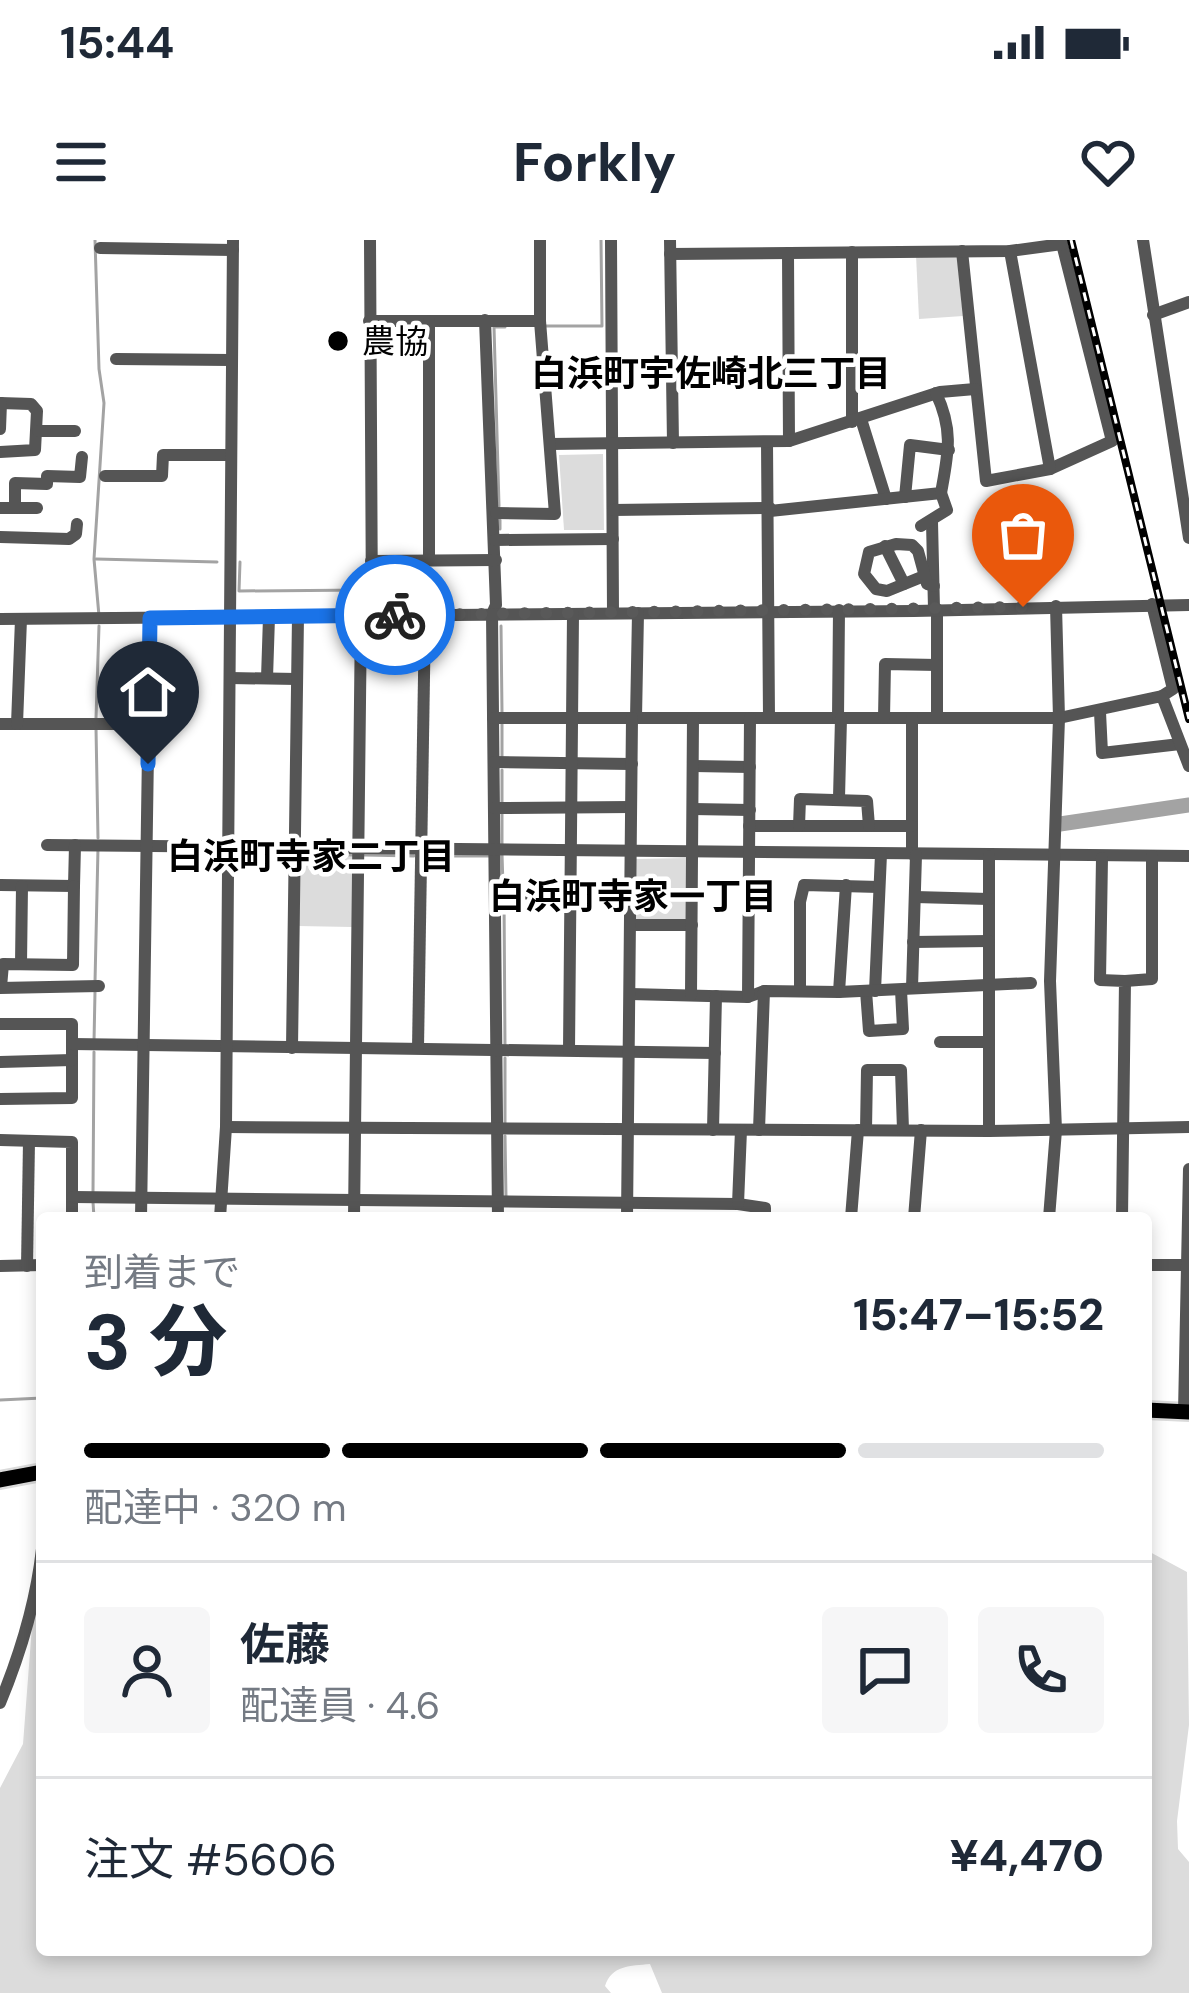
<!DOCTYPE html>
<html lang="ja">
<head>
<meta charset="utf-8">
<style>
	:root { --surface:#fff; --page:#f6f6f7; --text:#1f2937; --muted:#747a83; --line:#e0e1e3; --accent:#000 }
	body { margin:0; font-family:"DM Sans","Noto Sans JP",sans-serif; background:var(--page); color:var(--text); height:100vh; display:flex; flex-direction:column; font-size:45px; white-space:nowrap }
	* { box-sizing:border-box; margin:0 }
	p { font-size:39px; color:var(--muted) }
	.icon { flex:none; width:66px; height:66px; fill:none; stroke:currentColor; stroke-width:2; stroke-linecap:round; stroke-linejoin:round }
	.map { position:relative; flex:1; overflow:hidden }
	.drawer { position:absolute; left:36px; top:972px; width:1116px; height:744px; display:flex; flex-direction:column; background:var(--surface); border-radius:12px; box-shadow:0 6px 18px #0003 }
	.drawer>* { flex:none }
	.pin { position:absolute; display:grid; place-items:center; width:102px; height:102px; color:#fff; margin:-123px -51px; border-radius:50% 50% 50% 0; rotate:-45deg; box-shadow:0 0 12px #0007 }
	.pin .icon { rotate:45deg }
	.courier { position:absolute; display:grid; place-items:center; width:120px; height:120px; margin:-60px; border:9px solid #1a73e8; border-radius:50%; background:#fff; color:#222; box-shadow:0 3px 15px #0007 }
	.head em { font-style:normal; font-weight:800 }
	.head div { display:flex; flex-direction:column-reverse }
	.head { display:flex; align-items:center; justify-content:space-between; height:204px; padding:0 48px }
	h1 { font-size:78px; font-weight:800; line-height:90px }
	.bar { display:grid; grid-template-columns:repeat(4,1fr); gap:18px 12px; align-content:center; height:144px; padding:0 48px }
	.bar i { height:15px; border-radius:9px; background:var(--line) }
	.bar .current { background:var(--accent) }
	.bar p { grid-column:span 4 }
	.line { display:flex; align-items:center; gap:30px; padding:0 48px; border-top:3px solid var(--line) }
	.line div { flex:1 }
	.round { display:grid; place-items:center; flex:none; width:126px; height:126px; border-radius:12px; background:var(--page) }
	.status { display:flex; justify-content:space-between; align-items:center; height:84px; padding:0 60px; background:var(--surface); direction:ltr }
	.status svg { height:33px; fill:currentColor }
	header { display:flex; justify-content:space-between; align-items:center; height:156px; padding:0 48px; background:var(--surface); font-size:54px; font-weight:800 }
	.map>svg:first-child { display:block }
</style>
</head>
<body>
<div class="status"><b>15:44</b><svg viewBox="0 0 49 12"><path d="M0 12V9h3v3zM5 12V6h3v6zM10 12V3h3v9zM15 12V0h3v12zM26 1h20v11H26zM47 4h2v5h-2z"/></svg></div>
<header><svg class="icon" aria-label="menu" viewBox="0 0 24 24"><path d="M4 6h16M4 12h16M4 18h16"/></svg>Forkly<svg class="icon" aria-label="heart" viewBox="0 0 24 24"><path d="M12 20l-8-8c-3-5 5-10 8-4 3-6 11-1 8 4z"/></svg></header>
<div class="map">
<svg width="1189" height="1753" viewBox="0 0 1189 1753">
	<rect width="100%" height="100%" fill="#fff"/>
	<g fill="#dcdcdc">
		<path d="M957,14L963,76L919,79L916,15Z"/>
		<path d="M603,214L604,290H564L559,215Z"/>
		<path d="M299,616H353L352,687L298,686Z"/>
		<path d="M686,618V682L634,683L636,619Z"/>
		<path d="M1148,1311L1187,1332L1189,1485L1177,1581L1178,1609L1189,1622V1753H662L650,1724C630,1726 612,1725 605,1746L611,1753H0V1548L23,1504L32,1386L42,1338V1710H1146Z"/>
	</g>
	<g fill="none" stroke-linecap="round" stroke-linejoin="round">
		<g stroke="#a3a3a3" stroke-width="3">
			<path d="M95,0L99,129L104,163L94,319L99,376"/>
			<path d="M545,86H602L601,0"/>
			<path d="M499,266L494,87H505"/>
			<path d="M500,280V289"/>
			<path d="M96,319L217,322"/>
			<path d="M240,322L239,351L363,350"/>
			<path d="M501,386L502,472"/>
			<path d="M96,478L99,386"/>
			<path d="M502,482V520"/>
			<path d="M96,488L98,598"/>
			<path d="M502,530V562"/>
			<path d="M502,572V604"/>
			<path d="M232,613L288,614"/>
			<path d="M298,614L354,615"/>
			<path d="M502,614L503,646"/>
			<path d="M364,615L414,616"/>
			<path d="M424,616H492"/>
			<path d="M504,656L505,808"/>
			<path d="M95,742L98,608"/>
			<path d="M94,802L95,752"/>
			<path d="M505,818V886"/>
			<path d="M505,896L506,958"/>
			<path d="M93,952L94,812"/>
			<path d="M93,962L94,978"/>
			<path d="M0,1160L42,1158"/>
		</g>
		<path stroke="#a3a3a3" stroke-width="15" d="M1060,584L1189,565"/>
		<g stroke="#dbdbdb" stroke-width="20">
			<g id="major">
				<path d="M1146,1170L1189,1172"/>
				<path d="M0,1240L42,1232"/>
			</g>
		</g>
		<g stroke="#555" stroke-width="12">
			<path d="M370,0L372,376"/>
			<path d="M611,0L613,373"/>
			<path d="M670,0L673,203"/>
			<path d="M1143,0L1189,298"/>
			<path d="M100,8L233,10"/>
			<path d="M962,11L986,241L1050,229L1112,201L1061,0"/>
			<path d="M1010,11L1050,229"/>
			<path d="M788,13L789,201"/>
			<path d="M670,14L1010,11L1062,4"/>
			<path d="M1153,75L1189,62"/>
			<path d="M485,80L496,365L492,374L498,978"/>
			<path d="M369,81H540"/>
			<path d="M116,119L231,120"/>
			<path d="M0,163L31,164L37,171L35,210L0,212"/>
			<path d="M861,179L886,259"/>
			<path d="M852,182V12"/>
			<path d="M0,189L1,163"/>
			<path d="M38,191H75"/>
			<path d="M767,202L769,478"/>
			<path d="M550,204L789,201L940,152L975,149"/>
			<path d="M105,236H162L163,215H231"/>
			<path d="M905,257L910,205L949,210"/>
			<path d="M0,268H37"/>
			<path d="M15,268V243L47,244V236L80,237L82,217"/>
			<path d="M613,270L770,268"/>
			<path d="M770,271L941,253C948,214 954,191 936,153"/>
			<path d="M496,273L555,274L540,81V0"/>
			<path d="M932,282L934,369"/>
			<path d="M921,286L947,270L941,253"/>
			<path d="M0,297L69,299L76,294L77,284"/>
			<path d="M495,300L613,299"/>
			<path d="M885,306L904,344"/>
			<path d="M429,320V81"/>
			<path d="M371,321L496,320"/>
			<path d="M924,336L887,351L876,349L864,334L869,312L896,304L912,305L918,311L927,344L934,346"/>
			<path d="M1152,364L1173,449L1162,456"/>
			<path d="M937,369V478"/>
			<path d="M0,379L914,371L1189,365"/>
			<path d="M230,438L297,439"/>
			<path d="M267,438L269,377"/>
			<path d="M1100,472L1102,513L1180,504"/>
			<path d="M493,478H1059L1162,456L1189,526"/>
			<path d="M636,478L638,373"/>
			<path d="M838,478L839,370"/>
			<path d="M884,478L885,424L937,425"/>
			<path d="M912,478V614"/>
			<path d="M0,484H148"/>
			<path d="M17,484L21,379"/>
			<path d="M494,522L632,524"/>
			<path d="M694,526L750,527"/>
			<path d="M839,558L841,478"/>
			<path d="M494,568L631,567"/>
			<path d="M693,569L750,570"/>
			<path d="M749,586H912"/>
			<path d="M799,586L800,559L867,561L869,586"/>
			<path d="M47,605L1189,616"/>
			<path d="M989,616V891"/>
			<path d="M1102,618L1100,740L1125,741L1122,978"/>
			<path d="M0,645L74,646L75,605"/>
			<path d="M495,653L571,654"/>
			<path d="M915,657L989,659"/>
			<path d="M630,685H692"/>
			<path d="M913,702L989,701"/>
			<path d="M21,724L22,646"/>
			<path d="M1125,741L1152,739V616"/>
			<path d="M1,747L3,724L73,725L74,646"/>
			<path d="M0,748L99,746"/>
			<path d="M912,748L916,615"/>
			<path d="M800,751V662L804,645L879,647"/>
			<path d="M866,751L869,791L903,789L901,750"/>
			<path d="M875,751L881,614"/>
			<path d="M839,752L846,645"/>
			<path d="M630,754L748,757L764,751L839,752L1031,743"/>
			<path d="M691,755L693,478"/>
			<path d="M748,757L750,478"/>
			<path d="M0,784H72V858L0,859"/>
			<path d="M940,802H989"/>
			<path d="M72,804L715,813"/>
			<path d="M292,808L298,376"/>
			<path d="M418,808L425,375"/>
			<path d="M569,810L573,374"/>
			<path d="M0,822L72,820"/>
			<path d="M226,887L989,891L1189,887"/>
			<path d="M713,890L716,756"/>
			<path d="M759,890L764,751"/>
			<path d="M866,890L867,830H901L903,890"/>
			<path d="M0,900L72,902V978"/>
			<path d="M73,957L738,964L765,968V978"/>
			<path d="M738,964L741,890"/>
			<path d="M141,978L150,378"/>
			<path d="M220,978L226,887L233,0"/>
			<path d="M354,978L361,376"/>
			<path d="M627,978L632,478"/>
			<path d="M851,978L858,890"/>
			<path d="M914,978L921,890"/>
			<path d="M1049,978L1056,890L1050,741L1059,478L1056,366"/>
			<path d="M1146,1025H1187"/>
			<path d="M0,1026L42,1025"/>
			<path d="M27,1026L29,901"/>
			<path d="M1184,1172L1189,929"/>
			<path d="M0,1463C21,1412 36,1363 42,1309"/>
		</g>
		<use href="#major" stroke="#000" stroke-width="15"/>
		<g stroke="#000" stroke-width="8">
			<path id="rail" d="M1071,0L1189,479"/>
		</g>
		<use href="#rail" stroke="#fff" stroke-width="3" stroke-dasharray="9" stroke-linecap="butt"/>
	</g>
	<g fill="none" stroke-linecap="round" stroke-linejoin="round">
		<path stroke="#595959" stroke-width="12" stroke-dasharray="0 21.6" d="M395,375L1023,367"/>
		<path stroke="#1a73e8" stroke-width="15" d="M148,524L150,378L395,375"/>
	</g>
	<circle fill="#000" stroke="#fff" stroke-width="4.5" cx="338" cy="101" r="12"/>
	<g text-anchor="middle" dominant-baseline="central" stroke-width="9" stroke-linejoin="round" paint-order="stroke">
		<g font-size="33" fill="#000" stroke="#fff" text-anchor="start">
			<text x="362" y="101">農協</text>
		</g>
		<g font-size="36" font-weight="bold" fill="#000" stroke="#fff">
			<text x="711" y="133">白浜町宇佐崎北三丁目</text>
			<text x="311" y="616">白浜町寺家二丁目</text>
			<text x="633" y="656">白浜町寺家一丁目</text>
		</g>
	</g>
</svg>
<div class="pin" style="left:1023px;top:367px;background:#ea580c"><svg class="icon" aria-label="bag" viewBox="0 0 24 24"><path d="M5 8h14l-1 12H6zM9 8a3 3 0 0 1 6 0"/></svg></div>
<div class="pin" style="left:148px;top:524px;background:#1f2937"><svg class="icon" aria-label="home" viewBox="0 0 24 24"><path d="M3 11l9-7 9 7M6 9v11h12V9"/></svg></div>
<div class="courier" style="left:395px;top:375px"><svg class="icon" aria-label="bike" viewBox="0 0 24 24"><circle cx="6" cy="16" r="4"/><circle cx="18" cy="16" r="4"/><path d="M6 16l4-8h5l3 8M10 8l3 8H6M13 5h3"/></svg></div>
<section class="drawer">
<div class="head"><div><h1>3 分</h1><p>到着まで</p></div><em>15:47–15:52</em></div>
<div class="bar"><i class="current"></i><i class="current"></i><i class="current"></i><i></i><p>配達中 · 320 m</p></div>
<div class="line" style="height:216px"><a class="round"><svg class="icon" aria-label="person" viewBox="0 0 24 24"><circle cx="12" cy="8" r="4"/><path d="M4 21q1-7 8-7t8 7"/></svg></a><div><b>佐藤</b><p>配達員 · 4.6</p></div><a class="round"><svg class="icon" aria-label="chat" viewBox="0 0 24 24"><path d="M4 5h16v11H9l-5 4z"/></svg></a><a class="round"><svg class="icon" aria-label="phone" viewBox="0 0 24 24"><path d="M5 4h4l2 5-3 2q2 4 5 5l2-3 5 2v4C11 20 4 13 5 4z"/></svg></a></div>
<div class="line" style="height:156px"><div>注文 #5606</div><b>¥4,470</b></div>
</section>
</div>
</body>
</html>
